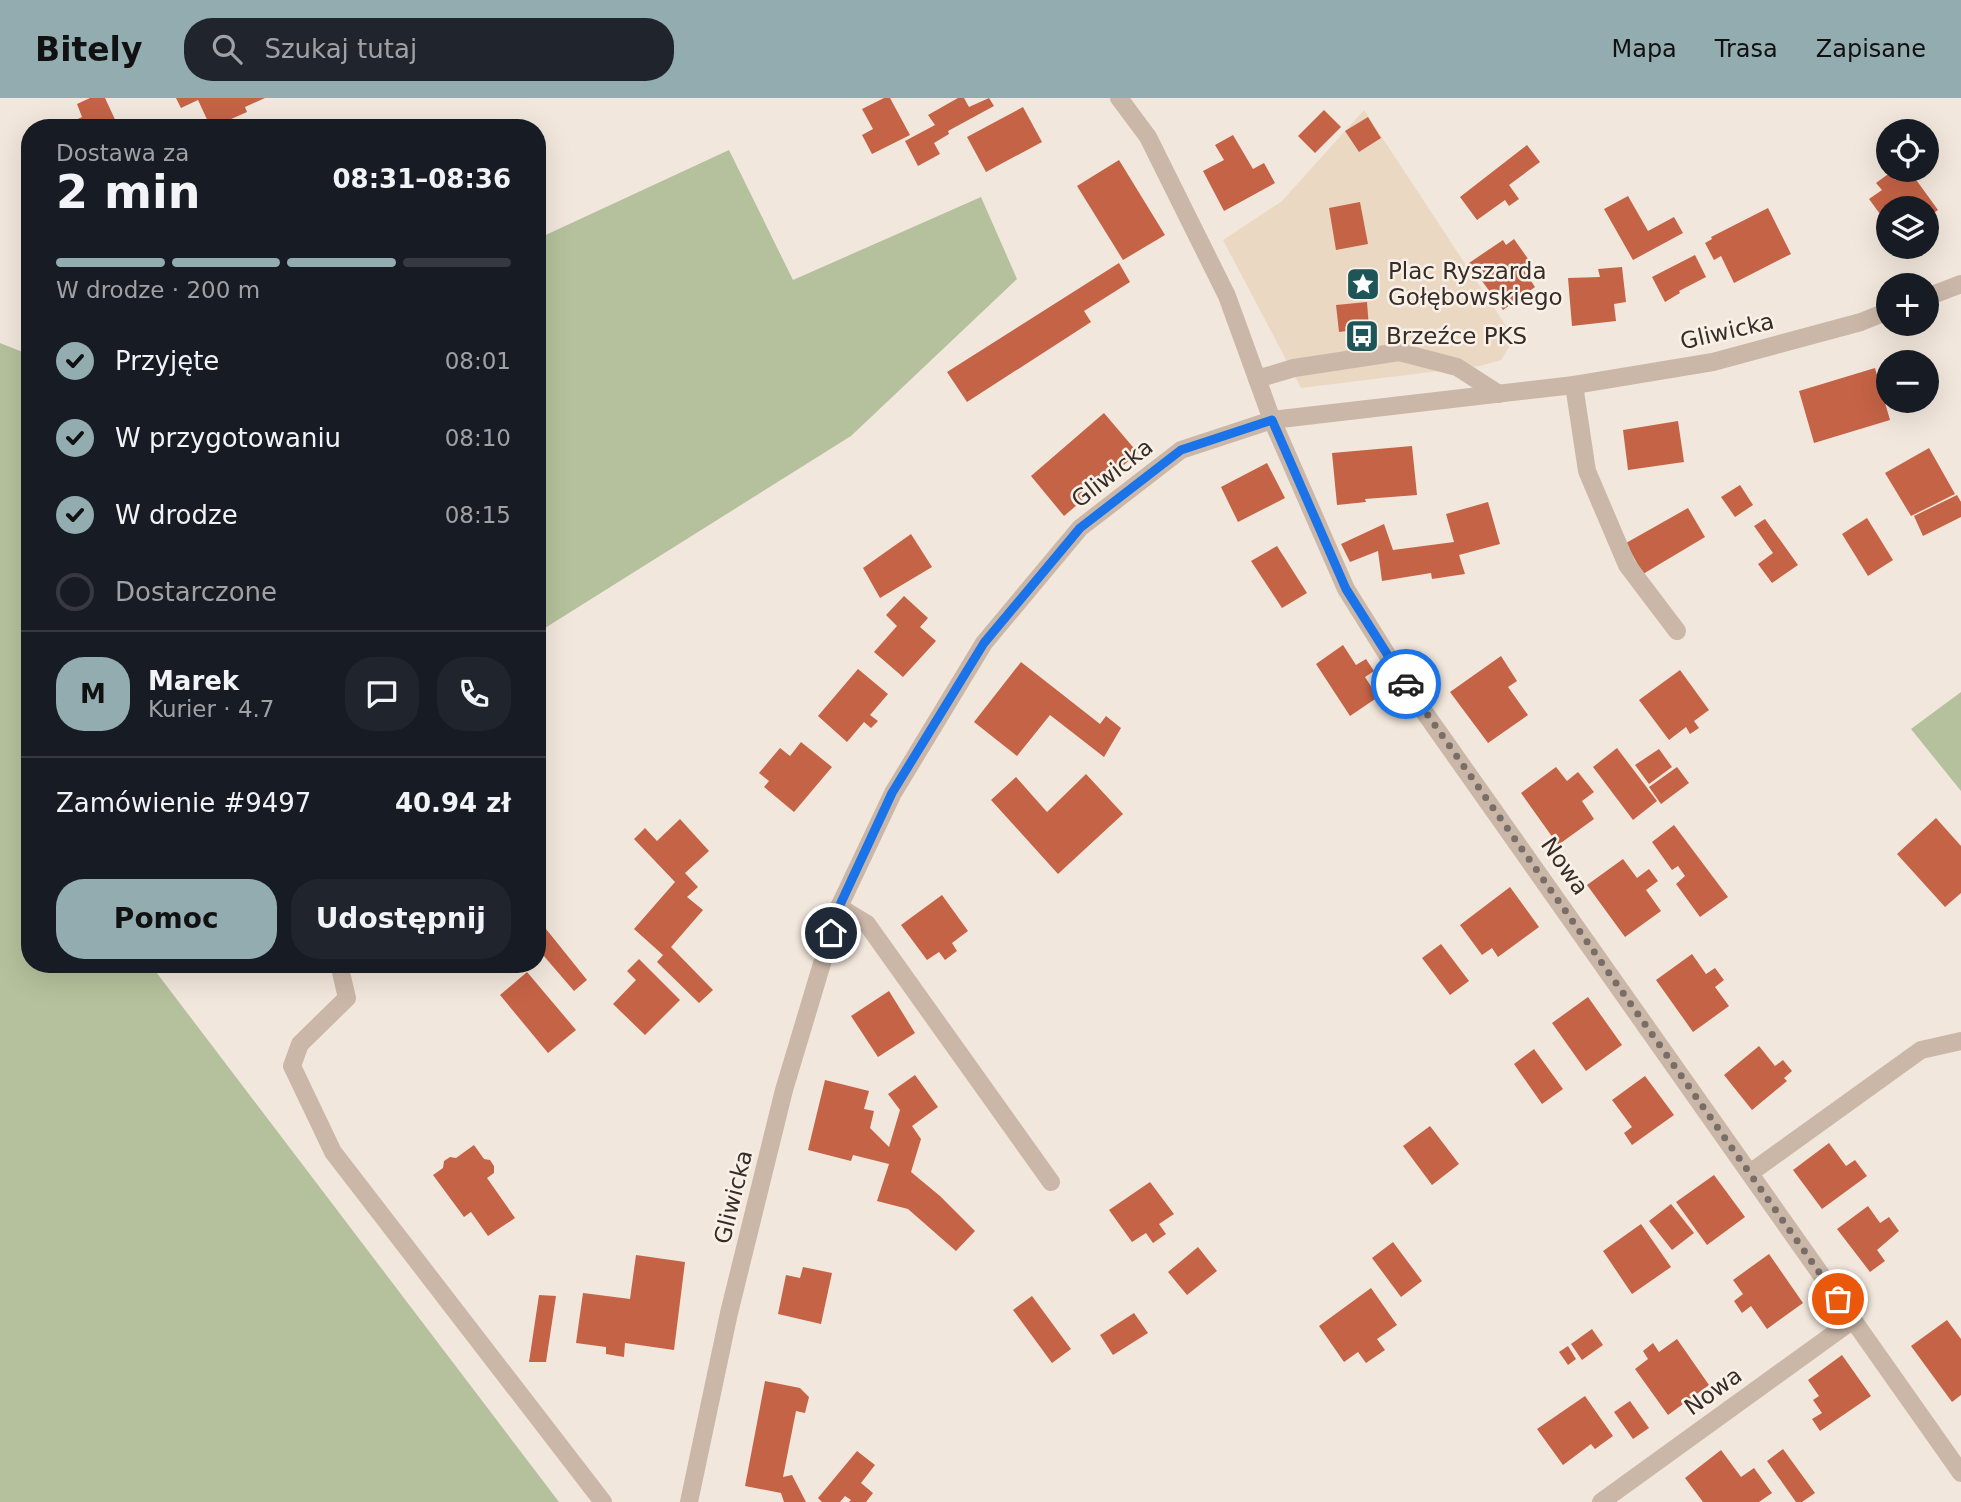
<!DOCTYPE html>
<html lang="pl">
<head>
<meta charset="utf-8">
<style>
	:root { --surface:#171b24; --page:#20242c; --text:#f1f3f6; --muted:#9ea1a6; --line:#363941; --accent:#92acaf }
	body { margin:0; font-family:"DejaVu Sans",sans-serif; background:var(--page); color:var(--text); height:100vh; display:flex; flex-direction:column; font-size:26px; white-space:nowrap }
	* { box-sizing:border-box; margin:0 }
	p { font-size:23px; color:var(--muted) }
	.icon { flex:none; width:38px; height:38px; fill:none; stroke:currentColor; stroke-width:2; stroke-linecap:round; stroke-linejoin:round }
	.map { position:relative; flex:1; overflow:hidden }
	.panel { position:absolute; left:21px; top:21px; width:525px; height:854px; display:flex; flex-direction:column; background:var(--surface); border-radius:28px; box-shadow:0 7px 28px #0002 }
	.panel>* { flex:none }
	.controls { position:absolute; left:1876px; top:21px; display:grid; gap:14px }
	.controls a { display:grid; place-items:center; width:63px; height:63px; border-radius:50%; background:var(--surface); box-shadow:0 7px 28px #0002; font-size:35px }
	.pin { position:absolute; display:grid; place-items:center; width:60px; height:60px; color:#fff; margin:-30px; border:4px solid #fff; border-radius:50%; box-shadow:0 2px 7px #0007 }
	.courier { position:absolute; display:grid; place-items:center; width:70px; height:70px; margin:-35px; border:5px solid #1a73e8; border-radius:50%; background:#fff; color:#222; box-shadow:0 2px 9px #0007 }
	.head em { font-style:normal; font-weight:700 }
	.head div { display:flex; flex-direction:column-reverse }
	.head { display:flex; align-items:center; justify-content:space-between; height:119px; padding:0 35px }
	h1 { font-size:46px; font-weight:700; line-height:52px }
	.bar { display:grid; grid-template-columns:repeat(4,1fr); gap:10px 7px; align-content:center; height:84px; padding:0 35px }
	.bar i { height:9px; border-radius:5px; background:var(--line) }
	.bar .selected { background:var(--accent) }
	.bar p { grid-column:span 4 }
	.line { display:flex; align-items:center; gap:18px; padding:0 35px; border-top:2px solid var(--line) }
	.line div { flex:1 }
	.round { display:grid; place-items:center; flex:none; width:74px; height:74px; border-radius:28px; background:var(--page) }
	ol { padding:0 35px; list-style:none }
	li { display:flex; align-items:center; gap:21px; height:77px }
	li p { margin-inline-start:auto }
	li .icon { padding:7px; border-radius:50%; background:var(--accent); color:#111; stroke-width:4 }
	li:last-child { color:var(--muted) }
	li i { width:38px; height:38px; border:4px solid var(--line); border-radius:50% }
	.button { display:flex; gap:14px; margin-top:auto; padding:14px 35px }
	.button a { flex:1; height:80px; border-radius:28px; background:var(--accent); color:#111; font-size:28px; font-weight:700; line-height:80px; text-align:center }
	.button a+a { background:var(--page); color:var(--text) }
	header { display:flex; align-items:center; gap:42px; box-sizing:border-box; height:98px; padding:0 35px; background:var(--accent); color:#111 }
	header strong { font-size:33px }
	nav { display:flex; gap:38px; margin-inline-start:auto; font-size:24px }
	.search { width:490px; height:63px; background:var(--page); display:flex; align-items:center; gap:18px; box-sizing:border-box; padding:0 24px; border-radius:28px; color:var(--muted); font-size:26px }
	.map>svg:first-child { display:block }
</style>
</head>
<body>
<header>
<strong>Bitely</strong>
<div class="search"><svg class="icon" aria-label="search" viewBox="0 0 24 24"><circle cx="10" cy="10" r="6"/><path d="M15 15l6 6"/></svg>Szukaj tutaj</div>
<nav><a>Mapa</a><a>Trasa</a><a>Zapisane</a></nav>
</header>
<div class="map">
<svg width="1961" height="1404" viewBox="0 0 1961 1404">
	<rect width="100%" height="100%" fill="#f2e7dc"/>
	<g fill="#b5c19c">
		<path d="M729,52L793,182L981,99L1017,181L851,338L537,535V240L544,237L537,195V141Z"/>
		<path d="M0,245L30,257V866H150L559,1404H0Z"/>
		<path d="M1961,594V693L1911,631Z"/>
	</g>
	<path fill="#ead8c3" d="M1364,12L1508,231L1509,249L1501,262L1480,268L1301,290L1223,142L1282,103Z"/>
	<g fill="#c56346">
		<path d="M90,0H105L119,30H59L82,19L77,6Z"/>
		<path d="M176,0H265L245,9L247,14L211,30L198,2L181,10Z"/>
		<path d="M884,0H890L910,37L872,56L862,37L873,31L862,11Z"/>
		<path d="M958,0H964L969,9L989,0L994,8L948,33L949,36L934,45L940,56L918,68L905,43L935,27L928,17Z"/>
		<path d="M1023,9L1042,44L986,74L967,39Z"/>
		<path d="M1324,12L1341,29L1315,55L1298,38Z"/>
		<path d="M1368,19L1381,40L1359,54L1345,33Z"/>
		<path d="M1233,37L1253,71L1264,65L1275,85L1224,113L1203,73L1224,62L1215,47Z"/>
		<path d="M1527,47L1540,64L1509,87L1519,101L1509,108L1505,102L1477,122L1460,99Z"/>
		<path d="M1119,62L1165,137L1123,162L1077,88Z"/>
		<path d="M1909,72L1938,112L1927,120V110H1888V127L1869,101L1882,92L1876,85L1891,74L1895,82Z"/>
		<path d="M1628,98L1648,133L1674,119L1683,135L1633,162L1604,111Z"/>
		<path d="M1360,104L1368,146L1336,152L1329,110Z"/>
		<path d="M1768,110L1791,156L1734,185L1721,158L1714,162L1705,145L1712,141L1711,139Z"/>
		<path d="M1514,141L1531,165L1523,171L1535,189L1503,212L1469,165L1503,142L1506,147Z"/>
		<path d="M1695,157L1706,179L1679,193L1680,195L1665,204L1652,179Z"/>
		<path d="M1119,165L1130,184L1084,213L1091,224L967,304L947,274Z"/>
		<path d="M1622,169L1626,204L1614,206L1616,223L1572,228L1568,180L1600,179L1598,171Z"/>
		<path d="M1367,204L1369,230L1339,234L1336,207Z"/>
		<path d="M1875,270L1890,322L1814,345L1799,293Z"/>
		<path d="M1104,315L1138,355L1064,418L1031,378Z"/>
		<path d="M1678,323L1684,364L1628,372L1623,332Z"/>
		<path d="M1412,348L1417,397L1365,401L1366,404L1337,407L1332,355Z"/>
		<path d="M1929,350L1955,396L1911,418L1885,375Z"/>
		<path d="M1267,365L1285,400L1238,424L1221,389Z"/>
		<path d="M1740,387L1753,407L1735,419L1721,399Z"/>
		<path d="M1957,397L1961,404V419L1923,438L1914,418Z"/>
		<path d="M1488,404L1500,446L1459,457L1465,476L1432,481L1431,475L1382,483L1378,453L1350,464L1341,446L1384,426L1393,452L1454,444L1446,416Z"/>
		<path d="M1688,410L1705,439L1643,476L1626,445Z"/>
		<path d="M1867,420L1893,462L1868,478L1842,436Z"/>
		<path d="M1765,421L1798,467L1772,485L1758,466L1773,455L1754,428Z"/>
		<path d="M911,436L932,469L880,500L863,470Z"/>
		<path d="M1277,448L1307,495L1282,510L1251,463Z"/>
		<path d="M904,498L928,520L920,529L936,543L903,579L874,554L897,528L886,517Z"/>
		<path d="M1343,547L1356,567L1366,561L1374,573L1365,579L1378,599L1350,618L1316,566Z"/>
		<path d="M1501,558L1517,583L1508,589L1528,617L1488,645L1450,594Z"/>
		<path d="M1021,564L1100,626L1106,618L1121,630L1104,659L1050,617L1017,658L974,624Z"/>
		<path d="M858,571L888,596L870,617L878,623L871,630L864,624L847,644L818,618Z"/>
		<path d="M1680,572L1709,612L1694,623L1699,630L1690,636L1686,629L1669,642L1639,602Z"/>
		<path d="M801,644L832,669L794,714L764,689L769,683L759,675L780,650L790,658Z"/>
		<path d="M1617,650L1657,703L1633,722L1593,669Z"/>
		<path d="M1659,651L1672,669L1649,686L1635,667Z"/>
		<path d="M1556,669L1567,683L1578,674L1594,694L1582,703L1594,721L1558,747L1521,695Z"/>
		<path d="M1677,669L1689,685L1661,706L1649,689Z"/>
		<path d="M1086,676L1123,716L1058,776L991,702L1016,679L1047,714Z"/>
		<path d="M1936,720L1961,748V795L1945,809L1897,756Z"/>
		<path d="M680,721L709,753L685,775L698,789L687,799L703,812L671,849L713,892L699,905L657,864L663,857L634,831L675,784L634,741L645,730L657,743Z"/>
		<path d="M1674,727L1728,799L1700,819L1676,786L1685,778L1678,768L1672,772L1652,744Z"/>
		<path d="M1623,761L1637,780L1649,771L1658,783L1646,792L1661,813L1625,839L1587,787Z"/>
		<path d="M1510,789L1539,829L1498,859L1492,850L1482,857L1460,827Z"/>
		<path d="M942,797L968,833L952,845L957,853L945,862L939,854L927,862L901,827Z"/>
		<path d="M542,826L587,882L574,893L537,850V829Z"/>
		<path d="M1441,846L1469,883L1450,897L1422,860Z"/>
		<path d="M1692,856L1706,876L1715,870L1724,882L1715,889L1729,908L1693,934L1656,882Z"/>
		<path d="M639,861L680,902L645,937L613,906L636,882L627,873Z"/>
		<path d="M527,874L576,932L548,955L500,897Z"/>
		<path d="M889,893L915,935L878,959L851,918Z"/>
		<path d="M1588,899L1622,947L1586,973L1552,925Z"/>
		<path d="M1759,948L1775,968L1783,962L1792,973L1784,980L1787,983L1752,1012L1724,977Z"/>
		<path d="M1534,951L1563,991L1542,1006L1514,966Z"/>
		<path d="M915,977L938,1009L912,1028L921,1041L911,1074L940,1098L975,1133L956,1153L908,1111L877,1103L889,1066L853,1057L851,1063L808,1052L825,982L869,993L864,1011L874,1013L870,1030L889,1049L900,1012L888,996Z"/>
		<path d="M1645,978L1674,1017L1632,1047L1624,1035L1632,1029L1612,1002Z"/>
		<path d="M1430,1028L1459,1066L1432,1087L1403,1048Z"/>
		<path d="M1829,1045L1846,1068L1855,1062L1867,1078L1822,1111L1793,1072Z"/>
		<path d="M474,1047L484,1061L490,1062L494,1068V1075L487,1080L515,1120L488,1138L471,1114L464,1119L433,1077L443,1070L444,1063L450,1059L456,1060Z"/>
		<path d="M1714,1077L1745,1119L1707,1147L1676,1104Z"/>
		<path d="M1150,1084L1174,1116L1159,1126L1166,1136L1153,1145L1146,1135L1132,1144L1109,1112Z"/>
		<path d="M1671,1106L1694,1135L1672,1152L1649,1123Z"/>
		<path d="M1868,1108L1880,1125L1889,1119L1899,1133L1877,1152L1885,1163L1870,1174L1837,1131Z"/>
		<path d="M1641,1126L1671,1169L1632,1196L1603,1153Z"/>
		<path d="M1393,1144L1422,1183L1401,1199L1372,1160Z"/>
		<path d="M1198,1149L1217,1173L1187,1197L1168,1174Z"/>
		<path d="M1769,1156L1803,1205L1767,1231L1751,1208L1742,1215L1734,1203L1743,1196L1733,1182Z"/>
		<path d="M636,1157L685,1164L674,1252L625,1245L624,1259L606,1256V1249L576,1245L583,1195L630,1201Z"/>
		<path d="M803,1169L832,1175L821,1226L778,1216L786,1177L800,1180Z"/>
		<path d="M1371,1190L1397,1227L1377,1241L1385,1252L1366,1265L1358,1254L1344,1264L1319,1228Z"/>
		<path d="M539,1197L556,1198L546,1264H529Z"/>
		<path d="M1032,1198L1071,1251L1052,1265L1013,1212Z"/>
		<path d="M1134,1215L1148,1235L1113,1257L1100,1237Z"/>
		<path d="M1947,1222L1961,1241V1297L1952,1304L1911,1248Z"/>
		<path d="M1592,1231L1603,1247L1582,1262L1571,1246Z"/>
		<path d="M1677,1241L1709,1287L1668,1317L1635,1271L1648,1261L1643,1253L1653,1245L1659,1254Z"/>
		<path d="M1568,1248L1576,1261L1568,1267L1559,1254Z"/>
		<path d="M1842,1257L1871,1298L1820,1333L1812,1321L1822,1315L1813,1302L1819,1298L1808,1282Z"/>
		<path d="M765,1283L800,1290L809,1299L805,1315L796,1313L783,1379L792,1377L806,1404H784L781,1395L745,1388Z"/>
		<path d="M1585,1298L1613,1338L1595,1351L1591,1346L1563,1367L1537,1331Z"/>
		<path d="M1630,1303L1649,1330L1633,1341L1614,1314Z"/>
		<path d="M1783,1351L1815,1395L1802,1404H1796L1767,1363Z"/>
		<path d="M1721,1352L1741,1379L1754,1370L1772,1395L1759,1404H1703L1685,1380Z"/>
		<path d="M857,1353L875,1367L861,1385L873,1395L866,1404H849L851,1402L845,1398L840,1404H822L818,1400Z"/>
	</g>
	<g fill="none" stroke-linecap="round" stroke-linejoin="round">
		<g stroke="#cab7a8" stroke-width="18">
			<path d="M1119,0L1148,39L1227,198L1272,322L1346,491L1413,598L1961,1375"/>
			<path d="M1927,199L1961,186"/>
			<path d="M1257,281L1294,270L1399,254L1457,269L1499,296"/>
			<path d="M1574,287L1587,373L1627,467L1677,533"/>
			<path d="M839,809L867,826L1051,1084"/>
			<path d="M339,866L347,900L300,946L292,968L333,1054L603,1404"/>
			<path d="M1750,1075L1921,952L1961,943"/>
			<path d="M689,1404L729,1215L784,992L839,809L893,695L984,545L1080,430L1181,352L1272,322L1574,287L1713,264L1861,224L1888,213"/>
			<path d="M1601,1404L1853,1222"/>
		</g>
	</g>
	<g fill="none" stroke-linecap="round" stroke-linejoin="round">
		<path stroke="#786d67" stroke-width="7" stroke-dasharray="0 12.6" d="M1406,586L1838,1201"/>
		<path stroke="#1a73e8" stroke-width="9" d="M831,835L839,809L892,695L984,545L1080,430L1181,352L1272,322L1346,491L1406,586"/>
	</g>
	<defs>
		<g id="sight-square" transform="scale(1.75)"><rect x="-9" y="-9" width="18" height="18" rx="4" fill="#1e5558" stroke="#f9f1e8"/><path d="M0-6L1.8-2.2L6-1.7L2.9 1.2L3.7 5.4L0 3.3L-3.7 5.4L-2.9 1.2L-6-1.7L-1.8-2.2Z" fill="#fff"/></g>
		<g id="bus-square" transform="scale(1.75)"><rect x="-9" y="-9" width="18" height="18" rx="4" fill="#1e5558" stroke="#f9f1e8"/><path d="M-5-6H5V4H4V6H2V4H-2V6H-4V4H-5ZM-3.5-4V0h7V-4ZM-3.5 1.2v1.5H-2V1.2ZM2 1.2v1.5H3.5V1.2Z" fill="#fff"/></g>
	</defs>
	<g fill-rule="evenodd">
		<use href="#sight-square" x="1363" y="186"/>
		<use href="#bus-square" x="1362" y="238"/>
	</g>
	<g text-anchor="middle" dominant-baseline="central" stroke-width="5" stroke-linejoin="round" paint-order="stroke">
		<g font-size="23" fill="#362c28" stroke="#f9f1e8" text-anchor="start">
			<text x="1388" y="173">Plac Ryszarda<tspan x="1388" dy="26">Gołębowskiego</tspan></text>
			<text x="1386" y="238">Brzeźce PKS</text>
		</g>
		<g font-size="23" fill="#362c28" stroke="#f9f1e8">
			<text transform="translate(1727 233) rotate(-13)">Gliwicka</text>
			<text transform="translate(1112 375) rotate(-38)">Gliwicka</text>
			<text transform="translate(1565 768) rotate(55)">Nowa</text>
			<text transform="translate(733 1099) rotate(-76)">Gliwicka</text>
			<text transform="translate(1713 1293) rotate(-36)">Nowa</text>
		</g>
	</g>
</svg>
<div class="controls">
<a><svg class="icon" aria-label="locate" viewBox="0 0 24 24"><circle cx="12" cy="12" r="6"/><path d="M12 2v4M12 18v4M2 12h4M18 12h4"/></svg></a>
<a><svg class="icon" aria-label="layers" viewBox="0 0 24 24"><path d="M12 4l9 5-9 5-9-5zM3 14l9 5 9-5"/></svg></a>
<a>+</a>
<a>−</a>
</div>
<div class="pin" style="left:1838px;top:1201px;background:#ea580c"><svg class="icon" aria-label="bag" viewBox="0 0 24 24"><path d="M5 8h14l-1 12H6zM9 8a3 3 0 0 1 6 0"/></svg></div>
<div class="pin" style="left:831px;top:835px;background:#1f2937"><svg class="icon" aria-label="home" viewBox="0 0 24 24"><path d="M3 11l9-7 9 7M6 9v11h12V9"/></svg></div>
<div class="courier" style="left:1406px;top:586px"><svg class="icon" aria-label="car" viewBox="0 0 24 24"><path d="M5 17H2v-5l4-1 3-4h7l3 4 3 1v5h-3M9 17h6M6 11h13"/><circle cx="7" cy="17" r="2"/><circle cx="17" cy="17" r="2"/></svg></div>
<section class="panel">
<div class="head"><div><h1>2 min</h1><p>Dostawa za</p></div><em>08:31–08:36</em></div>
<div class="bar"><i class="selected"></i><i class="selected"></i><i class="selected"></i><i></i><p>W drodze · 200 m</p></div>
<ol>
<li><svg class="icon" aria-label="check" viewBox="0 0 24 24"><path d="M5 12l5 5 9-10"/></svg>Przyjęte<p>08:01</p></li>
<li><svg class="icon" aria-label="check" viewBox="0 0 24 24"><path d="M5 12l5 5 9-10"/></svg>W przygotowaniu<p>08:10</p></li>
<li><svg class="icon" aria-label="check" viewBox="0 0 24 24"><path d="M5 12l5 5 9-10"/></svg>W drodze<p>08:15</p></li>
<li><i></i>Dostarczone</li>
</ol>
<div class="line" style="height:126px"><b class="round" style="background:var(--accent);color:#111">M</b><div><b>Marek</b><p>Kurier · 4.7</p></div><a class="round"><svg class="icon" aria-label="chat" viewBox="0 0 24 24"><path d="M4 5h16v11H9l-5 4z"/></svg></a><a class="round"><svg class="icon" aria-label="phone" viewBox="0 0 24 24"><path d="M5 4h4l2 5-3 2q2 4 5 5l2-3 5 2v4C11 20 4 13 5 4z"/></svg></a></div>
<div class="line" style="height:91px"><div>Zamówienie #9497</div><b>40.94 zł</b></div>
<div class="button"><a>Pomoc</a><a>Udostępnij</a></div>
</section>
</div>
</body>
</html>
